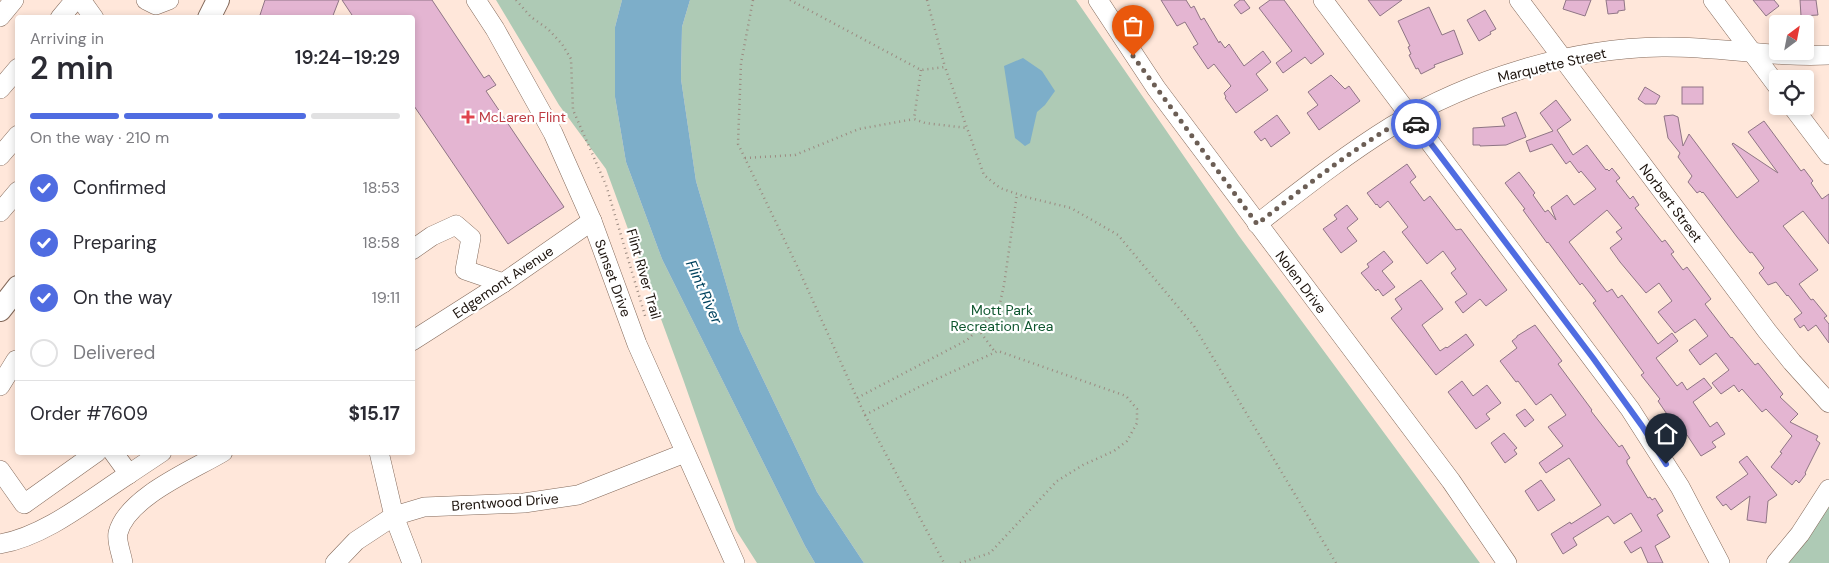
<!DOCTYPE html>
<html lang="en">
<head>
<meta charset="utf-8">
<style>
	:root { --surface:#fff; --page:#f7f7f7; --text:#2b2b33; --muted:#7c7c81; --line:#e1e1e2; --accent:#4f6ce1 }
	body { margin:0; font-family:"DM Sans",sans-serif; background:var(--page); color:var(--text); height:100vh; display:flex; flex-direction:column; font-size:19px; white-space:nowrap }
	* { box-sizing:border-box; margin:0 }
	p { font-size:16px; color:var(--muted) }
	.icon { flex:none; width:28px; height:28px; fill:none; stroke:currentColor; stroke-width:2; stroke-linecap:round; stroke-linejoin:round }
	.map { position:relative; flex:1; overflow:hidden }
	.details { position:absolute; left:15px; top:15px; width:400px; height:440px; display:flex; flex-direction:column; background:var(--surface); border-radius:5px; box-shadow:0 2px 8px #0003 }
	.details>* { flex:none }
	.needle { width:32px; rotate:32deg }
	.buttons { position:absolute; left:1769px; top:15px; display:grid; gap:10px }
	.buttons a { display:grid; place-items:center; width:45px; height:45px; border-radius:5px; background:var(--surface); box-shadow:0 2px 8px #0003; font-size:25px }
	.pin { position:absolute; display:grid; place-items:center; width:42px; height:42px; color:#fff; margin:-51px -21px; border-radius:50% 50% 50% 0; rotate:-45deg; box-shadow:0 0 5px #0007 }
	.pin .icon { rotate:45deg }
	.courier { position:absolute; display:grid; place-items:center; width:50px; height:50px; margin:-25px; border:4px solid #4f6ce1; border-radius:50%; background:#fff; color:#222; box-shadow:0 1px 6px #0007 }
	.overview em { font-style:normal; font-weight:600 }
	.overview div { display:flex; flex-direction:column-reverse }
	.overview { display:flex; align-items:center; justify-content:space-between; height:85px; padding:0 15px }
	h1 { font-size:32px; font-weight:600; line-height:38px }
	.bar { display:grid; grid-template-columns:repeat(4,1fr); gap:8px 5px; align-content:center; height:60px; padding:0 15px }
	.bar i { height:6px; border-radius:4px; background:var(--line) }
	.bar .active { background:var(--accent) }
	.bar p { grid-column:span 4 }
	.line { display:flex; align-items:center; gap:12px; padding:0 15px; border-top:1px solid var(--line) }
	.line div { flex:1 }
	ol { padding:0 15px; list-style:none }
	li { display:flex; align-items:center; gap:15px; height:55px }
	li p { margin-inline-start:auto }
	li .icon { padding:5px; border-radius:50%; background:var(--accent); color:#fff; stroke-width:4 }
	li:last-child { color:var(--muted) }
	li i { width:28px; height:28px; border:2px solid var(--line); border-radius:50% }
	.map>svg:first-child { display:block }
</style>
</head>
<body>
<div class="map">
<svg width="1829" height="563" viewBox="0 0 1829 563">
	<rect width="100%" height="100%" fill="#ffe7da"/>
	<g fill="#aecab5">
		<path d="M496,0H622L615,27V97L626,162L662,259L805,546L815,563H757L736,530L683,379L606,169L559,105Z"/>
		<path d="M690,0H1076L1239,236L1480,563H864L817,492L740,331L696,181L681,79L682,27Z"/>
		<path d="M1829,505V563H1788L1812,533Z"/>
	</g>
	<g fill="#7daec9">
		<path d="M622,0H690L682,27L681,79L696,181L740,331L817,492L864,563H815L805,546L662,259L626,162L615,97V27Z"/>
		<path d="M1023,58L1042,71L1055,91L1045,105L1037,112L1030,143L1025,146L1015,138L1004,66Z"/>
	</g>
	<g fill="#e4b5d2" stroke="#8f7585">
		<path d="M265,0H339L332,18H259Z"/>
		<path d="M342,0H432L484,78L489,75L496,85L486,91L564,207L508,244L412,103V18H354Z"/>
		<path d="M1161,0H1186L1191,8L1194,6L1201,20L1204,18L1219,43L1220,41L1225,48L1229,44L1244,66L1263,51L1271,62L1256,74L1268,90L1236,113L1225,98L1226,97L1224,93L1231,86L1214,64L1208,69L1193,47L1198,44L1185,22L1177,26Z"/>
		<path d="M1240,0H1244L1250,8L1241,14L1234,5Z"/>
		<path d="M1270,0H1284L1324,54L1311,64L1305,57L1283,73L1276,63L1292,51L1259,8Z"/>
		<path d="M1368,0H1402L1380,16Z"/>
		<path d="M1566,0H1591L1585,16L1563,9Z"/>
		<path d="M1606,0H1624L1625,10L1618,11V13L1608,14Z"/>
		<path d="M1753,0H1774L1779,6L1766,16Z"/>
		<path d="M1800,0H1816L1818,15L1801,16Z"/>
		<path d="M1429,7L1442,35L1454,30L1463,54L1434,65L1435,67L1421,74L1418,68L1416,69L1409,55L1411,54L1408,47L1410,46L1398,21Z"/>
		<path d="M1485,10L1496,29L1490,32L1491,34L1479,41L1467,20Z"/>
		<path d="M1331,75L1345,89L1349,86L1360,101L1319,130L1307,113L1318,105L1308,92Z"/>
		<path d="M1645,87L1660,96L1656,104H1645L1638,99Z"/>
		<rect x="1682" y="87" width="21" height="17"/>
		<path d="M1556,100L1571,120L1557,130L1573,155L1587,145L1606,170L1607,169L1609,171L1612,168L1620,178L1616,181L1630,199L1633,196L1639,205L1635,208L1662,242L1665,240L1674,252L1671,254L1683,270L1687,267L1711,299L1705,304L1731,338L1732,337L1755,365L1758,363L1783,394L1780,397L1798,414L1790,422L1818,436L1816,440L1820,443L1805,473L1806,474L1799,483L1796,480L1792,485L1771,467L1782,453L1780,452L1792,436L1766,409L1762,412L1742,389L1739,392L1734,385L1721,394L1712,383L1729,370L1716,353L1700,365L1689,350L1708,336L1695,319L1675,333L1658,312L1672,301L1659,283L1646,293L1620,262L1610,248L1622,239L1616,232L1622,228L1607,210L1569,242L1607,292L1612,289L1618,298L1622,295L1658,344L1672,333L1678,341L1656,358L1677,386L1682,382L1687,390L1704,378L1712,388L1693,402L1710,427L1717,422L1725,434L1712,442L1716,447L1701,456L1687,435L1684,434L1681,436L1673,423L1658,401L1660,399L1641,375L1644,373L1593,303L1596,301L1582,283L1580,285L1548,242L1547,243L1523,210L1525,209L1505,183L1519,172L1535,193L1533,195L1545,212L1548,210L1556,220L1551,207L1567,195L1574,205L1596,189L1581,171L1579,173L1570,161L1566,164L1552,144L1530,152L1526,141L1553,131L1540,113Z"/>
		<path d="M1516,112L1526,137L1506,145L1480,146V145H1473V128L1505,126L1502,118Z"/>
		<path d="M1277,115L1290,133L1271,147L1265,138L1261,141L1254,132Z"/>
		<path d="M1673,115L1678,117L1683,146L1689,134L1737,198L1759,181L1732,144L1733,143L1778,173L1748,132L1764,121L1801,171L1804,169L1813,181L1811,183L1822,199L1829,194V244L1803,211L1783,226L1818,270L1799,284L1811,300L1813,299L1827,316L1824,318L1829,324V343L1816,325L1808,331L1804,325L1800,328L1794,319L1802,313L1788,295L1787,296L1776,282L1768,285L1759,273L1764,268L1752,252L1750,253L1737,237L1703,192L1702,193L1700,191L1697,193L1688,182L1692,176L1678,157L1680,153L1668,138L1664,116Z"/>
		<path d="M1407,164L1416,177L1410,182L1424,201L1430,196L1456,230L1461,229L1507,290L1486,306L1480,299L1463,313L1455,302L1467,294L1451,273L1456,269L1443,251L1427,264L1402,232L1408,227L1388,201L1380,208L1377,204L1376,205L1367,193Z"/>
		<path d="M1347,205L1358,219L1347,228L1357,241L1341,253L1323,229L1337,219L1334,215Z"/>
		<path d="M1384,251L1393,262L1382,271L1395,287L1383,296L1378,289L1376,291L1361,273L1369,267L1367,264Z"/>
		<path d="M1421,280L1443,309L1422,325L1440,351L1446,347L1447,348L1466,334L1474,345L1436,375L1391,318L1402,309L1395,299Z"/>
		<path d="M1535,325L1562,361L1558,364L1592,410L1591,411L1619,447L1622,445L1630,458L1627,460V463L1648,498L1650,497L1652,500L1655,498L1663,511L1657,515L1670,537L1655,546L1663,563H1648L1641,547L1631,553L1624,542L1642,531L1631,513L1614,524L1608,516L1573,538L1577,545L1563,554L1551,534L1570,522L1571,524L1601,505L1569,458L1546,473L1539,463L1563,446L1548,427L1566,415L1551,394L1536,405L1518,381L1516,382L1500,361L1517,348L1512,341L1517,337V336Z"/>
		<path d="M1462,381L1473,396L1487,385L1501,403L1486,414L1490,419L1476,429L1448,392Z"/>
		<path d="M1525,409L1534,420L1525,427L1516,415Z"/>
		<path d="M1504,433L1517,448L1514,450L1517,454L1505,463L1491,443Z"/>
		<path d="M1747,456L1777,495L1768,501L1766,523L1747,520L1750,496L1731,510L1726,504L1723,506L1716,497L1748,474L1739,462Z"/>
		<path d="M1541,480L1555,500L1538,511L1525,491Z"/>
	</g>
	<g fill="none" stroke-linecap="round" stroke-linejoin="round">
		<g stroke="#846a5b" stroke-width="20">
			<g id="minor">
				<path d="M81,0L94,18"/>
				<path d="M146,0L156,5L169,0"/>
				<path d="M476,0L495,29L553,133L592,221L637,344L735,563"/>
				<path d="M1098,0L1156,88L1451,481L1507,563"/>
				<path d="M1323,0L1630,409L1680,487L1720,563"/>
				<path d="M1519,0L1767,331L1792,362L1829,403"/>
				<path d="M1713,0L1778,87"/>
				<path d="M0,17L14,0"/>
				<path d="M60,18L75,0"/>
				<path d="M0,89L18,68"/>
				<path d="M1792,106L1829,155"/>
				<path d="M0,156L18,135"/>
				<path d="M0,212L18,191"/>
				<path d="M1257,224C1301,190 1345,155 1392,126C1471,79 1570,48 1662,47C1718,46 1773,58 1829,55"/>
				<path d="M412,250L432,236L456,225L471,238L465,270L503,283"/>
				<path d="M412,341L503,283L592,221"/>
				<path d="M0,386L16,360L18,363"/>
				<path d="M379,452L394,516L412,563"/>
				<path d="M0,470L24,504L97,452"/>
				<path d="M129,474L162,452"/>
				<path d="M0,544C46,536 90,499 129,474L113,452"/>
				<path d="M123,563C122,555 116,541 118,533C127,497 193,470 223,452"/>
				<path d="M335,563L356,541L394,516L424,507L524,503L578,495L685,453"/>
				<path d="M1776,563L1800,534L1829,489"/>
			</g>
		</g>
		<g stroke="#846a5b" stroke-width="24">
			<g id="major">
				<path d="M209,18L218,0"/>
				<path d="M0,310L18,287"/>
			</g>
		</g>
		<g stroke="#9b8a80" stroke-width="2.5" stroke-dasharray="1 4" stroke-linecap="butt">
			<path d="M516,0L531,17L548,29L562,44L571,59L573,110L606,185L646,319"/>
			<path d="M753,0L741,63L738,144L798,268L857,398"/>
			<path d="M790,0L921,70L945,67L984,175L1000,188L1026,197L1071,208L1118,235L1194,326L1336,563"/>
			<path d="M927,0L945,67"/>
			<path d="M921,70L914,119L925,123L967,128"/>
			<path d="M745,158L795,155L859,129L914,119"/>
			<path d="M978,329L995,352"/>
			<path d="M865,415L944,563"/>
			<path d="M960,563L990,553L1057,481L1083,465L1114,451L1127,441L1137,423V409L1126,396L998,351L919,387L865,415L857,398L967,340L989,318L1000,303L1004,285L1017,194"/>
		</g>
		<use href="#minor" stroke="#fff" stroke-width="19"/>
		<use href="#major" stroke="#fff" stroke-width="22"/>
	</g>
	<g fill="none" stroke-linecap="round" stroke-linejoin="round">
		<path stroke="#6c5e55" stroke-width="5" stroke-dasharray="0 9" d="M1133,56L1257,224C1306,186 1356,146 1410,116L1416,124"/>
		<path stroke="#4f6ce1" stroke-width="6" d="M1416,124L1593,358L1642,426L1666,464"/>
	</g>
	<path fill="#e0444e" stroke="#fff" stroke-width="2" d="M465.5 109.5h5v5h5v5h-5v5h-5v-5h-5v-5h5z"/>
	<g text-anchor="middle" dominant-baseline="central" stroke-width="4.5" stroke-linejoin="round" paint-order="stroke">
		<g font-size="14" fill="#1d140e" stroke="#fff">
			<text transform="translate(1552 65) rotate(-13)">Marquette Street</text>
			<text transform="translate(1671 203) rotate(53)">Norbert Street</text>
			<text transform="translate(644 274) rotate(74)">Flint River Trail</text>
			<text transform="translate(613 278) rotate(70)">Sunset Drive</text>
			<text transform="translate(503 282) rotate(-34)">Edgemont Avenue</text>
			<text transform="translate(1301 282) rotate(53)">Nolen Drive</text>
			<text transform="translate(505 502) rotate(-4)">Brentwood Drive</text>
		</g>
		<g font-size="14" fill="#be3a42" stroke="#fff" text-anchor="start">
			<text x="479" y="117">McLaren Flint</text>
		</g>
		<g font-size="14" fill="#0e562e" stroke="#fff">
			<text x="1002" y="310">Mott Park<tspan x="1002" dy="16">Recreation Area</tspan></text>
		</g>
		<g font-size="15" font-style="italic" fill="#00425e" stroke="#fff">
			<text transform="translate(704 292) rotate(66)">Flint River</text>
		</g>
	</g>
</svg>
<div class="buttons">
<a><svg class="needle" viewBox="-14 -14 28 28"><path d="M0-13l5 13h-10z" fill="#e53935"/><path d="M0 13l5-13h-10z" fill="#7c7c81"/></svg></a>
<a><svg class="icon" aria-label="locate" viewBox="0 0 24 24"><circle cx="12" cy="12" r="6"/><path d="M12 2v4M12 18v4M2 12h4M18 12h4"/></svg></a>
</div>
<div class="pin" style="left:1133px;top:56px;background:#ea580c"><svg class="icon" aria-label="bag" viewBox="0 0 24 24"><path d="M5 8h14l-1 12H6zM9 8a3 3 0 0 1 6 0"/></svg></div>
<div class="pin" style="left:1666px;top:464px;background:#1f2937"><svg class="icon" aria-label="home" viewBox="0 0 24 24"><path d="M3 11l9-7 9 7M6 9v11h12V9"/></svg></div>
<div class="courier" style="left:1416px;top:124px"><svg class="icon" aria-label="car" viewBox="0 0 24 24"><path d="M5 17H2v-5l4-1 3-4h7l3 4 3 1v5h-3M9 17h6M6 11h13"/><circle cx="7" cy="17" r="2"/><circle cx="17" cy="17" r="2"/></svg></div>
<section class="details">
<div class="overview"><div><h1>2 min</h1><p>Arriving in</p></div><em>19:24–19:29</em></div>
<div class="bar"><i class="active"></i><i class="active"></i><i class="active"></i><i></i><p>On the way · 210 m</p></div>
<ol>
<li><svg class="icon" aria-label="check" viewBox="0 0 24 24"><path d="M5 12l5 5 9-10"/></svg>Confirmed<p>18:53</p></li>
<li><svg class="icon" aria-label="check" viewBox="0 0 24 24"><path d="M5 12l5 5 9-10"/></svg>Preparing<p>18:58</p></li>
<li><svg class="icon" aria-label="check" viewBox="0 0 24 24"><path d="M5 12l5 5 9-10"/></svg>On the way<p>19:11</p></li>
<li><i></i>Delivered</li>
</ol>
<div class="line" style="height:65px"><div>Order #7609</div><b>$15.17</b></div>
</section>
</div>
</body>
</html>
